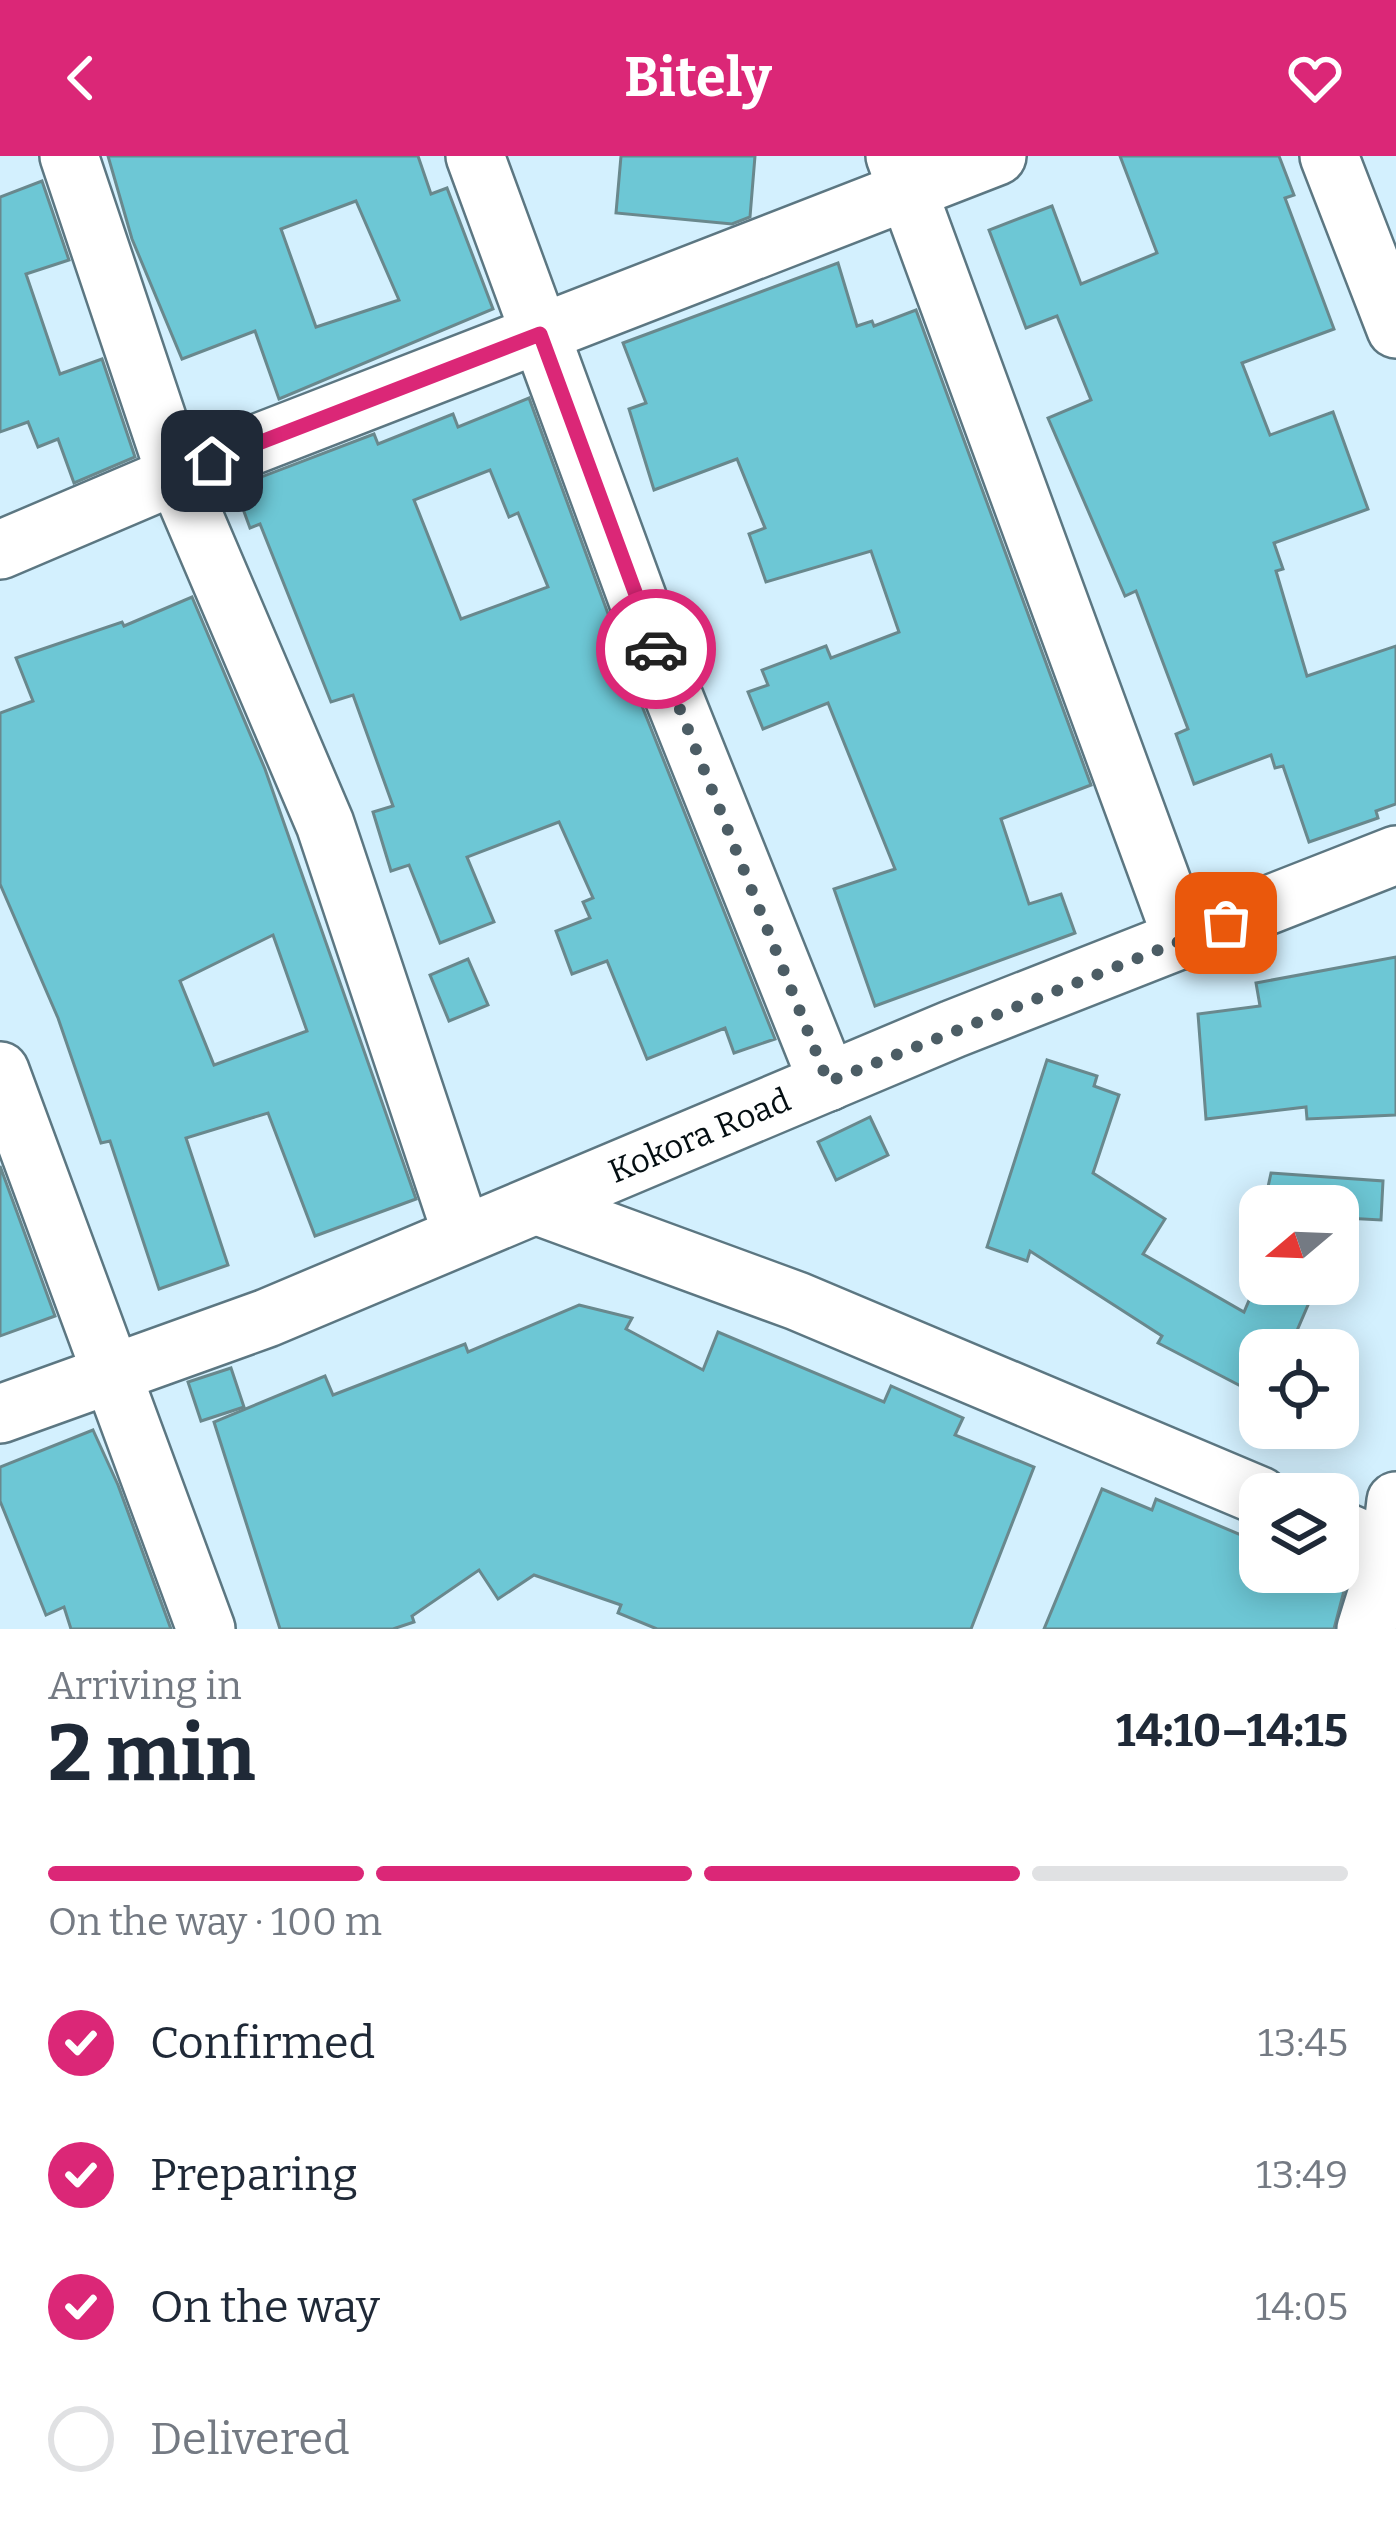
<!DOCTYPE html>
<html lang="en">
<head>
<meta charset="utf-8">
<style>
	:root { --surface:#fff; --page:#f6f6f7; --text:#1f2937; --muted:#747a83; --line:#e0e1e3; --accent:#db2777 }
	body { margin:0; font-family:Bitter,serif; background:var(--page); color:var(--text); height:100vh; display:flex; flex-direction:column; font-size:45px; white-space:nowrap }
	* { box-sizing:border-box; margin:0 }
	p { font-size:39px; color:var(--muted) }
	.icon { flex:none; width:66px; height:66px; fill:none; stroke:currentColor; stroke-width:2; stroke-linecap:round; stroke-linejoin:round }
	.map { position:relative; height:1473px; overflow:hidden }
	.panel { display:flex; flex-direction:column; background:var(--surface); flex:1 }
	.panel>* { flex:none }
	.needle { width:78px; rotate:251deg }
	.tools { position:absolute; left:1239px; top:1029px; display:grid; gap:24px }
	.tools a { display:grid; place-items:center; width:120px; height:120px; border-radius:24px; background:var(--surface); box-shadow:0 6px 30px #0003; font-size:60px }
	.pin { position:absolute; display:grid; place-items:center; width:102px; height:102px; color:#fff; margin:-51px; border-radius:24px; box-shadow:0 6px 18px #0006 }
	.courier { position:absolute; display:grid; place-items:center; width:120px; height:120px; margin:-60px; border:9px solid #db2777; border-radius:50%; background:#fff; color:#222; box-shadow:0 3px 15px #0007 }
	.summary em { font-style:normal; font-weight:700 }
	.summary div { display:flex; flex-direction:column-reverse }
	.summary { display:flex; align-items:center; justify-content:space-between; height:204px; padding:0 48px }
	h1 { font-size:78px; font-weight:700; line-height:90px }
	.bar { display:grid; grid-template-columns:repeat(4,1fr); gap:18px 12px; align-content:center; height:144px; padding:0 48px }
	.bar i { height:15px; border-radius:9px; background:var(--line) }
	.bar .current { background:var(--accent) }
	.bar p { grid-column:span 4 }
	ol { padding:0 48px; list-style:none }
	li { display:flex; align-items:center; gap:36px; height:132px }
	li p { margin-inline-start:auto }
	li .icon { padding:12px; border-radius:50%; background:var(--accent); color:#fff; stroke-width:4 }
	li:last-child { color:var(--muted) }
	li i { width:66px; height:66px; border:6px solid var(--line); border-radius:50% }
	header { display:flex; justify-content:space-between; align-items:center; height:156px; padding:0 48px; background:var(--accent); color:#fff; font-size:54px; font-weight:700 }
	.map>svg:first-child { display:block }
</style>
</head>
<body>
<header><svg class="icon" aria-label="back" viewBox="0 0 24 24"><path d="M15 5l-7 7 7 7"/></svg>Bitely<svg class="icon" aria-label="heart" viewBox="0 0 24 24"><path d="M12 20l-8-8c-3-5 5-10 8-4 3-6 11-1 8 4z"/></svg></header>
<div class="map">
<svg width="1396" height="1473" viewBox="0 0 1396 1473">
	<rect width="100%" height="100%" fill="#d3f0fe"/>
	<g fill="#6dc7d5" stroke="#69888d" stroke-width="3" fill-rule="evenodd">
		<path d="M108,0H418L431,38L447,32L493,153L279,243L255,175L182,203L132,83ZM356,45L399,144L316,171L281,73Z"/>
		<path d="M621,0H755L750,61L732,68L616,57Z"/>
		<path d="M1120,0H1279L1294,39L1285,42L1334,173L1242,207L1270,279L1333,256L1368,353L1274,387L1283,413L1276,415L1307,520L1396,490V648L1376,655L1378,662L1309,686L1283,610L1275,612L1271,599L1194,628L1176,578L1188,573L1136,435L1125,440L1048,262L1091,244L1057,160L1026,172L989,74L1052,50L1081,128L1157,97Z"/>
		<path d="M42,25L69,104L26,118L60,218L102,203L135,301L74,327L58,283L38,291L28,266L0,276V41Z"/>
		<path d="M838,107L857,170L872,165L874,170L916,154L1091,629L1001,663L1029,748L1061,738L1075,777L875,850L834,733L895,713L828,547L763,573L748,536L768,529L762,514L826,490L831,502L899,476L871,395L766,426L749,378L765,372L737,303L654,334L629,253L646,247L623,187Z"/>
		<path d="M529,242L640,545L775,883L734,897L725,872L647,903L607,805L572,818L556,775L590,762L583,746L593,742L559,666L467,701L494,766L440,787L409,709L391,715L373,656L393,650L353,539L331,546L260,368L250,372L235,331L374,278L378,288L453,258L458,271ZM490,314L509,361L518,357L548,431L461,463L414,344Z"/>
		<path d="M192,441L265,613L416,1043L315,1080L268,957L186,982L228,1109L159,1133L110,985L101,987L58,862L0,728V557L33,545L16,502L122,466L124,470ZM273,779L307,875L214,909L180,825Z"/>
		<path d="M1396,801V959L1307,963L1306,951L1206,963L1198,858L1260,850L1256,827Z"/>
		<path d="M468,803L488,849L449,865L430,819Z"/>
		<path d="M1047,904L1097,920L1094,930L1119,939L1093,1017L1165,1063L1143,1098L1244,1156L1256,1128H1317L1293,1184L1310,1194H1260V1240L1158,1187L1162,1180L1030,1095L1027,1105L987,1091Z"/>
		<path d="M870,961L888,999L836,1024L818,986Z"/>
		<path d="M0,1010L55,1160L0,1180Z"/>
		<path d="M1271,1017L1383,1025L1381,1064L1345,1062L1338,1050L1268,1031Z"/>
		<path d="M579,1149L632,1162L626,1173L703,1214L718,1176L884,1246L891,1230L963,1262L955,1279L1034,1311L971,1473H657L618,1457L621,1449L534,1419L498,1443L479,1414L412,1460L414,1466L393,1473H280L214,1266L325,1220L333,1239L465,1188L468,1196Z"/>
		<path d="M231,1212L244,1251L201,1265L188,1226Z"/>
		<path d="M93,1274L118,1329L171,1473H71L64,1451L46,1459L0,1345V1311Z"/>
		<path d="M1102,1333L1152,1354L1156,1343L1260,1387V1416H1349L1334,1473H1044Z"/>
	</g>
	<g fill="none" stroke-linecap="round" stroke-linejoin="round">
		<g stroke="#5c7782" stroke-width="62">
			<g id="minor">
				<path d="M69,0L176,319L325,668L462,1078"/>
				<path d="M475,0L671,534L828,926"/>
				<path d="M895,0L1183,784"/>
				<path d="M1329,0L1396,173"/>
				<path d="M0,394L176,319L997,0"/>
				<path d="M0,915L206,1473"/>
				<path d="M538,1050L797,1145L1260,1340"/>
				<path id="s1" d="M0,1258L267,1162L953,873L1396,699"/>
				<path d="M1338,1373L1396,1398"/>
				<path d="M1366,1473L1390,1396L1396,1345"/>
			</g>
		</g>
		<use href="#minor" stroke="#fff" stroke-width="57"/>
	</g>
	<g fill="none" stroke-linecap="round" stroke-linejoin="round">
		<path stroke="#4c5d65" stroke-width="12" stroke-dasharray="0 21.6" d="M656,493L828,926L1226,767"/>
		<path stroke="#db2777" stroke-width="15" d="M212,305L540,178L656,493"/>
	</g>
	<g text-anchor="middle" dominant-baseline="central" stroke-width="10" stroke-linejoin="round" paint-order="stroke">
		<g font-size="33" fill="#040e12" stroke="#d3f0fe">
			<text stroke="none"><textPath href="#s1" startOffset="753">Kokora Road</textPath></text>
		</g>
	</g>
</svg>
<div class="tools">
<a><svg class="needle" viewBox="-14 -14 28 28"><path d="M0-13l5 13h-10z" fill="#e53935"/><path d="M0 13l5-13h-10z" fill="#747a83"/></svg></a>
<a><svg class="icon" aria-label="locate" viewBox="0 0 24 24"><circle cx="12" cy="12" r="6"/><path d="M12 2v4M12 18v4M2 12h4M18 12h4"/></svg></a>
<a><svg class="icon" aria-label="layers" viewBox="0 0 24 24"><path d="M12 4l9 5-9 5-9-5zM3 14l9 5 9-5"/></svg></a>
</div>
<div class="pin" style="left:1226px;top:767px;background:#ea580c"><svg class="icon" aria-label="bag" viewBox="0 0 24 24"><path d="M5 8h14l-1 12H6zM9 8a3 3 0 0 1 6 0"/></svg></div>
<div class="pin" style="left:212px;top:305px;background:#1f2937"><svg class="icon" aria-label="home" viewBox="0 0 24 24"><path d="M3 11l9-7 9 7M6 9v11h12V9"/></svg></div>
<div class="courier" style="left:656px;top:493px"><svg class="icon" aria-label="car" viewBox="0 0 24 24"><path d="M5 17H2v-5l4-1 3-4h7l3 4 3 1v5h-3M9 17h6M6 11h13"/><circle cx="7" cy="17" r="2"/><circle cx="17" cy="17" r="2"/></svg></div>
</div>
<section class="panel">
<div class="summary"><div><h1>2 min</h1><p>Arriving in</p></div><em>14:10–14:15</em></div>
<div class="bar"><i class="current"></i><i class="current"></i><i class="current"></i><i></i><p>On the way · 100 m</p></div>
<ol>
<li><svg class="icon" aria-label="check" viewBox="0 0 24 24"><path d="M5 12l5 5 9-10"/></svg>Confirmed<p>13:45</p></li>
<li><svg class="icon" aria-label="check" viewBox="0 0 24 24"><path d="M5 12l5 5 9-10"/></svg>Preparing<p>13:49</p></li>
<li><svg class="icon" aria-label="check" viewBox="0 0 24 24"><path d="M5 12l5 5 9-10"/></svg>On the way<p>14:05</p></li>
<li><i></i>Delivered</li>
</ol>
</section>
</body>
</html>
